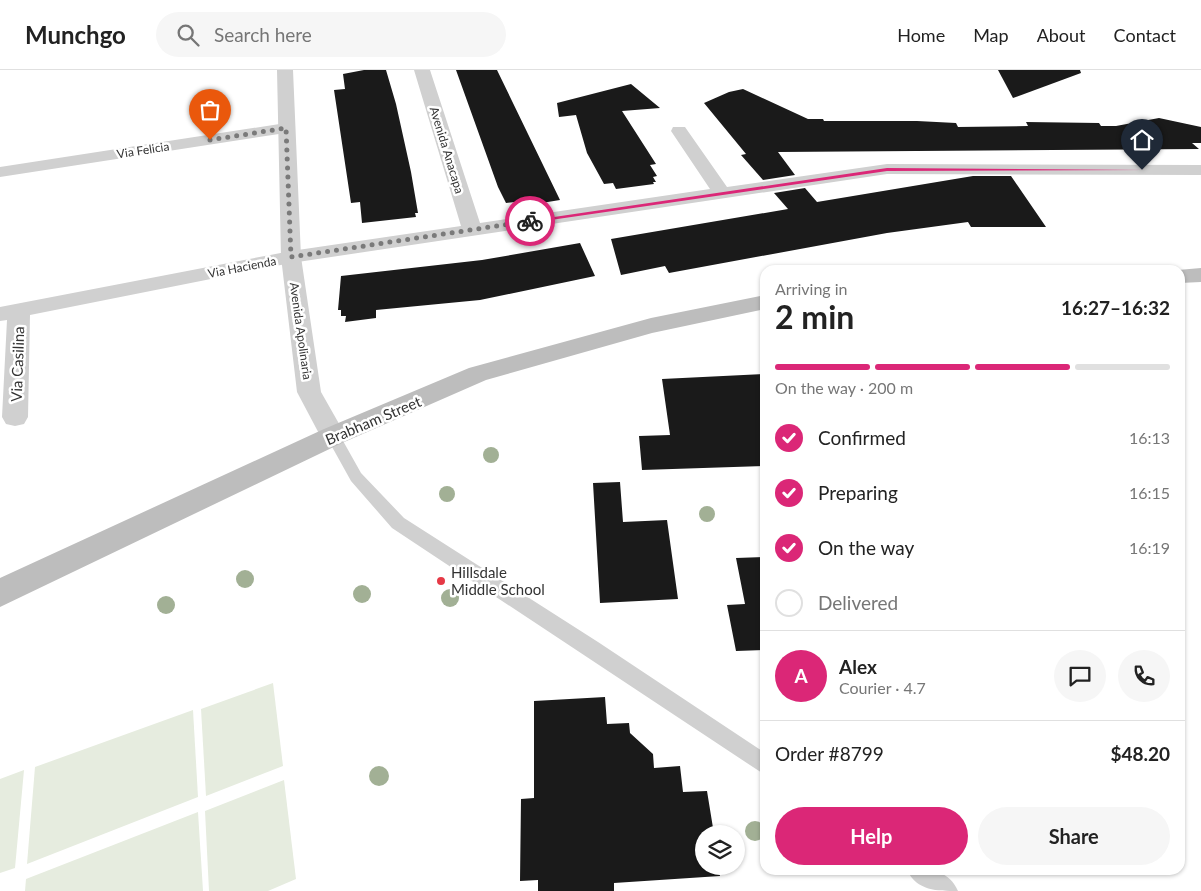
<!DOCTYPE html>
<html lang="en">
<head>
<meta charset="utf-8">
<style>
	:root { --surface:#fff; --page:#f6f6f6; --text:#222; --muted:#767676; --line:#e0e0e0; --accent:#db2777 }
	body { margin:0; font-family:Lato,sans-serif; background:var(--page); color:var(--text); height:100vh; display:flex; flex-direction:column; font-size:19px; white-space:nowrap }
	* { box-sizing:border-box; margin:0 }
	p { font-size:16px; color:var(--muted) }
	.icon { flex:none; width:28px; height:28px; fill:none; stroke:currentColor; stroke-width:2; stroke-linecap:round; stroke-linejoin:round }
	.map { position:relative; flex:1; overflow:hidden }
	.panel { position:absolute; left:760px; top:195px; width:425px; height:610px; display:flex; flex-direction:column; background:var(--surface); border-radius:15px; box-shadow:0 1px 4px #0004 }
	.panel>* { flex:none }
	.tools { position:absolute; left:695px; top:755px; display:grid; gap:10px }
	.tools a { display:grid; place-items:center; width:50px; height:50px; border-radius:50%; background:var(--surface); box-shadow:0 1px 4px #0004; font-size:25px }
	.pin { position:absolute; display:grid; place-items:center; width:42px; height:42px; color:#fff; margin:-51px -21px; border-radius:50% 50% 50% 0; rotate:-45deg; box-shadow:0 0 5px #0007 }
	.pin .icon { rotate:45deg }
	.courier { position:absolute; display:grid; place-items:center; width:50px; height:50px; margin:-25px; border:4px solid #db2777; border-radius:50%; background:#fff; color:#222; box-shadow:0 1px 6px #0007 }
	.head em { font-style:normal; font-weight:700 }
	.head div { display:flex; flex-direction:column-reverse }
	.head { display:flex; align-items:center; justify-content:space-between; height:85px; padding:0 15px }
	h1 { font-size:32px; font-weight:700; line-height:38px }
	.bar { display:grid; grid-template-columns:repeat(4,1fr); gap:8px 5px; align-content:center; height:60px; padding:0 15px }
	.bar i { height:6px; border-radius:4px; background:var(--line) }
	.bar .active { background:var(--accent) }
	.bar p { grid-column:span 4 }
	.line { display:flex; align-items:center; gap:12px; padding:0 15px; border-top:1px solid var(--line) }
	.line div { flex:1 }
	.round { display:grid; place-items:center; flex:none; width:52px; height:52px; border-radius:26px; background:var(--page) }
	ol { padding:0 15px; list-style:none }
	li { display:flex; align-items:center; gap:15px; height:55px }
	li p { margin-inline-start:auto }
	li .icon { padding:5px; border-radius:50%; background:var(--accent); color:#fff; stroke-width:4 }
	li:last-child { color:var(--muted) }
	li i { width:28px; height:28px; border:2px solid var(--line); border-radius:50% }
	.primary-button { display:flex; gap:10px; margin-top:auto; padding:10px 15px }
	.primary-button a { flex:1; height:58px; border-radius:30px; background:var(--accent); color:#fff; font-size:20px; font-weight:700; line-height:58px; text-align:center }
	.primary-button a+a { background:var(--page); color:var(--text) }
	header { display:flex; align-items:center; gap:30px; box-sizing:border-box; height:70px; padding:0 25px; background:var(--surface); border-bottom:1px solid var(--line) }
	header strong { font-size:24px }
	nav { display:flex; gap:28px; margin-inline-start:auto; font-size:18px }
	.search { width:350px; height:45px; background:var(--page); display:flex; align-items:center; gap:12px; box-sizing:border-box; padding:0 18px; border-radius:28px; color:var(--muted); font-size:19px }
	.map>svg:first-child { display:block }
</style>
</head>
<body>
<header>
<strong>Munchgo</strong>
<div class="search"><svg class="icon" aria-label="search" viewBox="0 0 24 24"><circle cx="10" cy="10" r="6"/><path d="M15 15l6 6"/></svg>Search here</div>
<nav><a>Home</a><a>Map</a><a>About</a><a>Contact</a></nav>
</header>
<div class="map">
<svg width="1201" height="821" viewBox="0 0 1201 821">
	<rect width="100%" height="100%" fill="#fff"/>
	<g fill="#e6ecdf">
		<path d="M273,613L283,696L206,726L201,639Z"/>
		<path d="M193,640L198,727L27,794L35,697Z"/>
		<path d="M24,700L15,798L0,803V709Z"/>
		<path d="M284,710L296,809L268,821H209L205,741Z"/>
		<path d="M198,742L203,821H25L26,809Z"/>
	</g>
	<g fill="#1a1a1a">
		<path d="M364,0H386L396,34L411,102L418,143H415L416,147L362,153L360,132L351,133L334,20L345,19L343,4Z"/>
		<path d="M456,0H497L560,130L517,137L515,132L506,133L498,117Z"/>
		<path d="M998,0H1080L1081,3L1013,28Z"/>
		<path d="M631,14L660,38L622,41L656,94L650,95L657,106L653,107L656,112H653L654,114L616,119L613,113L604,114L587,83L576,45L559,47L557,33Z"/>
		<path d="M743,19L808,49H823L824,51H917L956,53L958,57L1028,56L1026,52L1099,53L1101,56H1116L1159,48L1201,57V73H1192L1199,79L778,82L795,105L763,110L741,85L746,84L704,33L729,22Z"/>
		<path d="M973,106H1011L1046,157H971L968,152L887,163L669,203L665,196L621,205L611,169L788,139L774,123L805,118L817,132Z"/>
		<path d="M580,173L595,206L480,230L376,240V248L345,252L346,246H341V240H338L341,206L482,190Z"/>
		<path d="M765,304V396L642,400L639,366L670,365L662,309Z"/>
		<path d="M620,412L623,452L667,450L678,529L600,533L593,413Z"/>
		<path d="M765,487V580L736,581L727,535L745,534L736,488Z"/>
		<path d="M605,627L607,654L629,653L630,663L653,684L654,698L680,696L683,722L707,721L714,764H704V796H718L720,806L614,813V821H538V810L520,811L521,729L534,728V631Z"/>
	</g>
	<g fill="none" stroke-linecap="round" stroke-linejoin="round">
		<g fill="#d0d0d0" fill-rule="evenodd">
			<path d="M333,361L338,362L361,403L404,448L598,572L765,683V705L392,458L351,411L326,366L328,362Z"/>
			<path d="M907,800C928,800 948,798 958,821C937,821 917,821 907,800Z"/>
		</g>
		<g fill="#d0d0d0" fill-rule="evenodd">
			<path d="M414,0H430L480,153L710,119L671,61L673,57H685L727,117L887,94L1201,95V105L887,104L291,193L30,245L28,347L24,354L15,356L6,354L2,347L7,250L0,251V237L291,181L461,156Z"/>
			<path d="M286,53L292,54L294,58L292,62L0,107V97Z"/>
		</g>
		<path fill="#d0d0d0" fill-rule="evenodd" d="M277,0H293L301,187L321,322L346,366L342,373L333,376L324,373L297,322L281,187Z"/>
		<g fill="#bdbdbd" fill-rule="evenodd">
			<path d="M1201,198V212L1180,213V200H1178Z"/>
			<path d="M765,225V239L652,263L486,310L342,373L0,537V508L324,359L469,298L651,248Z"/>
		</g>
	</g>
	<g fill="#a2b095">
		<circle cx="491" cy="385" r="8"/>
		<circle cx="447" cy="424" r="8"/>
		<circle cx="707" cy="444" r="8"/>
		<circle cx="245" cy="509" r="9"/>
		<circle cx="362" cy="524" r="9"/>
		<circle cx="450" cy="528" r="9"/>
		<circle cx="166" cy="535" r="9"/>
		<circle cx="379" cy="706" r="10"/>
		<circle cx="755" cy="761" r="10"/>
	</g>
	<path fill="#db2777" d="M887,98L1145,100L887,101L530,153L527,151Z"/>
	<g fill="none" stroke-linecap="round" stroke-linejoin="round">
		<path stroke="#7a7a7a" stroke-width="5" stroke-dasharray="0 9" d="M210,70L286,58L291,187L530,151"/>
	</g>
	<circle fill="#e63946" stroke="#fff" stroke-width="2" cx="441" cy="511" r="5"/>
	<g text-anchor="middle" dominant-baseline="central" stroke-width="5" stroke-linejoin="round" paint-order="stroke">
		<g font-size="12" fill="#333" stroke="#fff">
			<text transform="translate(143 80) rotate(-9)">Via Felicia</text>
			<text transform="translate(447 80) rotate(73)">Avenida Anacapa</text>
			<text transform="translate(242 197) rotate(-11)">Via Hacienda</text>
			<text transform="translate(301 261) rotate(82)">Avenida Apolinaria</text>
		</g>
		<g font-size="15" fill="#333" stroke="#fff">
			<text transform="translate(17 294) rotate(-88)">Via Casilina</text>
			<text transform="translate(373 350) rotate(-23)">Brabham Street</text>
		</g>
		<g font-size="15" fill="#333" stroke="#fff" text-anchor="start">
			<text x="451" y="502">Hillsdale<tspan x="451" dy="17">Middle School</tspan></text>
		</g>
	</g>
</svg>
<div class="tools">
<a><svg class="icon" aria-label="layers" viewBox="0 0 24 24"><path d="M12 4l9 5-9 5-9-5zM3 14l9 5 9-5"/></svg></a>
</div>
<div class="pin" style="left:210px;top:70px;background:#ea580c"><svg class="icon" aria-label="bag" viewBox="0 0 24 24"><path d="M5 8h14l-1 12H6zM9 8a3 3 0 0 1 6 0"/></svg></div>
<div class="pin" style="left:1142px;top:100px;background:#1f2937"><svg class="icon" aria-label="home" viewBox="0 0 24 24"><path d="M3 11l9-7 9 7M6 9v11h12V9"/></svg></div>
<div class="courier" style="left:530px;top:151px"><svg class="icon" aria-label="bike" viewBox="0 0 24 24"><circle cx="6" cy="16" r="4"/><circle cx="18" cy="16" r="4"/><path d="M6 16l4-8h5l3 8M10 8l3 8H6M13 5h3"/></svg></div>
<section class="panel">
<div class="head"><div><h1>2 min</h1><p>Arriving in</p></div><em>16:27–16:32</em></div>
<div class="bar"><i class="active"></i><i class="active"></i><i class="active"></i><i></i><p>On the way · 200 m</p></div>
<ol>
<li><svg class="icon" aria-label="check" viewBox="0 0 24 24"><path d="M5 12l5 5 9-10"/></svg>Confirmed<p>16:13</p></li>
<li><svg class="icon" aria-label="check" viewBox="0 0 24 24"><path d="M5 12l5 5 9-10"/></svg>Preparing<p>16:15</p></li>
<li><svg class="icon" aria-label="check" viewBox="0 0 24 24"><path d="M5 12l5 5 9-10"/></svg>On the way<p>16:19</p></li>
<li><i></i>Delivered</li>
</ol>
<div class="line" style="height:90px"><b class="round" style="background:var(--accent);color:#fff">A</b><div><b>Alex</b><p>Courier · 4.7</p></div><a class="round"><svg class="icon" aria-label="chat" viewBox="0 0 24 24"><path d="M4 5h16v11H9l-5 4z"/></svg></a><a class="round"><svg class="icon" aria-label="phone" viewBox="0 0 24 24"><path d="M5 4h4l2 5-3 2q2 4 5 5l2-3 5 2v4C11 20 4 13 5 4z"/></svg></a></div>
<div class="line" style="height:65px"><div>Order #8799</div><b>$48.20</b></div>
<div class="primary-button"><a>Help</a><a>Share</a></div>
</section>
</div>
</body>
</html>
